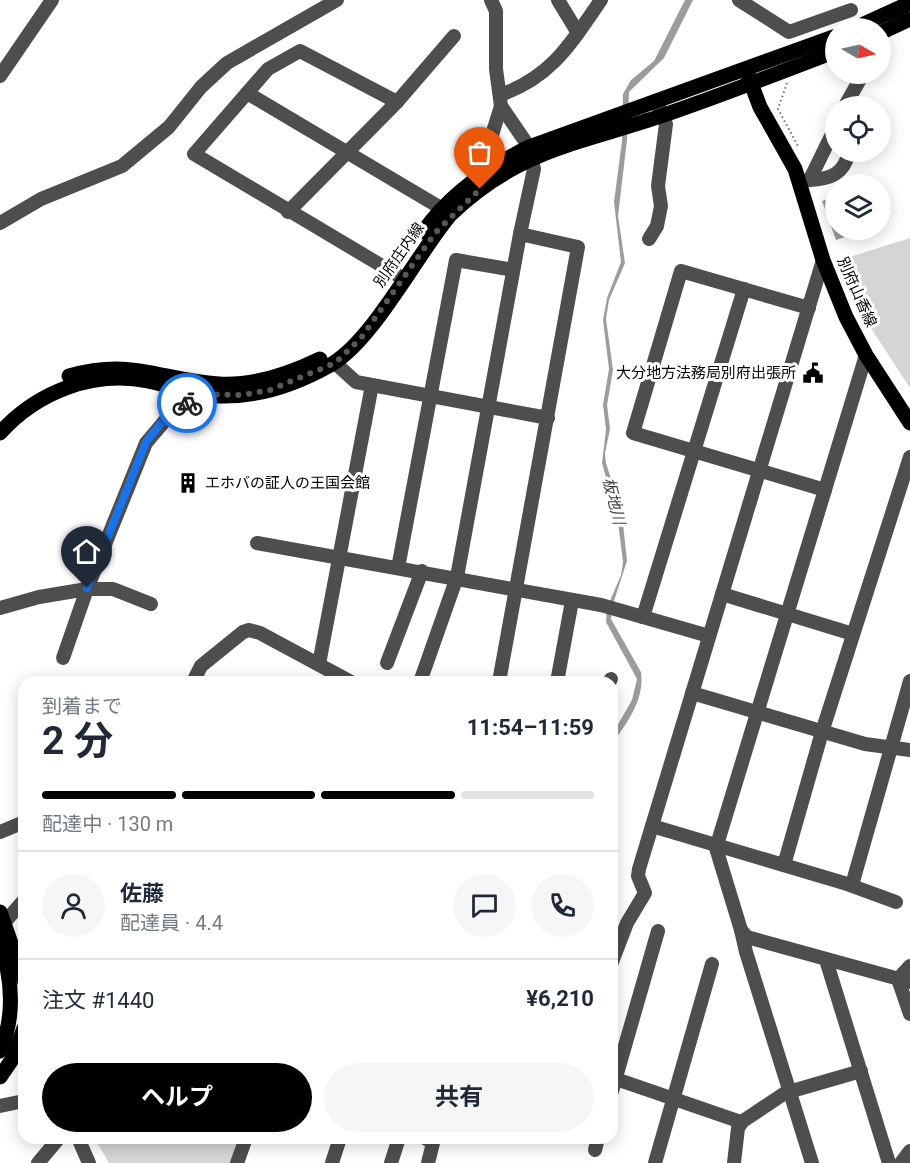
<!DOCTYPE html>
<html lang="ja">
<head>
<meta charset="utf-8">
<style>
	:root { --surface:#fff; --page:#f6f6f7; --text:#1f2937; --muted:#747a83; --line:#e0e1e3; --accent:#000 }
	body { margin:0; font-family:Roboto,"Noto Sans JP",sans-serif; background:var(--page); color:var(--text); height:100vh; display:flex; flex-direction:column; font-size:22px; white-space:nowrap }
	* { box-sizing:border-box; margin:0 }
	p { font-size:20px; color:var(--muted) }
	.icon { flex:none; width:33px; height:33px; fill:none; stroke:currentColor; stroke-width:2; stroke-linecap:round; stroke-linejoin:round }
	.map { position:relative; flex:1; overflow:hidden }
	.sheet { position:absolute; left:18px; top:676px; width:600px; height:468px; display:flex; flex-direction:column; background:var(--surface); border-radius:18px; box-shadow:0 3px 15px #0003 }
	.sheet>* { flex:none }
	.needle { width:39px; rotate:99deg }
	.buttons { position:absolute; left:825px; top:18px; display:grid; gap:12px }
	.buttons a { display:grid; place-items:center; width:66px; height:66px; border-radius:50%; background:var(--surface); box-shadow:0 3px 15px #0003; font-size:30px }
	.pin { position:absolute; display:grid; place-items:center; width:51px; height:51px; color:#fff; margin:-62px -26px; border-radius:50% 50% 50% 0; rotate:-45deg; box-shadow:0 0 6px #0007 }
	.pin .icon { rotate:45deg }
	.courier { position:absolute; display:grid; place-items:center; width:60px; height:60px; margin:-30px; border:4px solid #1a73e8; border-radius:50%; background:#fff; color:#222; box-shadow:0 2px 8px #0007 }
	.head em { font-style:normal; font-weight:700 }
	.head div { display:flex; flex-direction:column-reverse }
	.head { display:flex; align-items:center; justify-content:space-between; height:102px; padding:0 24px }
	h1 { font-size:39px; font-weight:700; line-height:45px }
	.bar { display:grid; grid-template-columns:repeat(4,1fr); gap:9px 6px; align-content:center; height:72px; padding:0 24px }
	.bar i { height:8px; border-radius:4px; background:var(--line) }
	.bar .selected { background:var(--accent) }
	.bar p { grid-column:span 4 }
	.line { display:flex; align-items:center; gap:15px; padding:0 24px; border-top:2px solid var(--line) }
	.line div { flex:1 }
	.round { display:grid; place-items:center; flex:none; width:63px; height:63px; border-radius:32px; background:var(--page) }
	.button { display:flex; gap:12px; margin-top:auto; padding:12px 24px }
	.button a { flex:1; height:69px; border-radius:36px; background:var(--accent); color:#fff; font-size:24px; font-weight:700; line-height:69px; text-align:center }
	.button a+a { background:var(--page); color:var(--text) }
	.map>svg:first-child { display:block }
</style>
</head>
<body>
<div class="map">
<svg width="910" height="1163" viewBox="0 0 910 1163">
	<rect width="100%" height="100%" fill="#fff"/>
	<g fill="#d5d5d5">
		<path d="M910,238V388L863,316L840,260Z"/>
		<path d="M95,1139H241L232,1163H109Z"/>
	</g>
	<g fill="#9c9c9c">
		<path d="M685,0H693L664,58L629,92L627,140L618,216L625,263L609,300L606,319L613,370L607,405L610,429L605,453L606,463L622,514L627,561L613,604L611,619L641,672C645,699 627,723 612,744V735L632,700L637,679L606,622L607,608L621,575L623,562L618,522L602,463L606,429L603,405L609,369L603,320L607,298L621,262L614,202L622,141L623,94L631,80L654,61Z"/>
		<path d="M834,197L836,230H846L848,236L836,240L822,201Z"/>
	</g>
	<g fill="none" stroke-linecap="round" stroke-linejoin="round">
		<path stroke="#707070" stroke-width="2" stroke-dasharray="1.5 3" stroke-linecap="butt" d="M787,83L778,109L798,146"/>
		<g stroke="#4e4e4e" stroke-width="14">
			<path d="M558,0L578,33"/>
			<path d="M739,0L789,32L851,10"/>
			<path d="M0,76L52,0"/>
			<path d="M247,93L451,214"/>
			<path d="M500,95C552,77 571,43 601,0"/>
			<path d="M397,102L300,51L268,69L194,154L404,279"/>
			<path d="M845,106L863,74"/>
			<path d="M487,170V151L501,106"/>
			<path d="M809,180C831,179 844,174 849,152"/>
			<path d="M799,183L809,180L812,175L836,126"/>
			<path d="M288,212L397,102L454,36"/>
			<path d="M0,223L41,199L122,166L169,127L201,87L227,63L337,0"/>
			<path d="M649,239L657,226L661,206L658,186L666,124L659,107"/>
			<path d="M809,308L681,271L633,433L825,490"/>
			<path d="M866,355L716,848L741,930L747,937L910,982"/>
			<path d="M335,363L356,382L548,418"/>
			<path d="M257,543L601,605L643,617"/>
			<path d="M398,568L456,260L513,270"/>
			<path d="M722,594L853,634"/>
			<path d="M0,608L39,597L87,589L146,443L168,417L201,394"/>
			<path d="M709,636L643,617L744,289"/>
			<path d="M63,658L87,589H113L151,604"/>
			<path d="M387,663L422,571"/>
			<path d="M319,664L372,385"/>
			<path d="M193,682L201,666L243,632L249,630L260,633L351,682"/>
			<path d="M420,682L457,577L520,234L534,169L529,147L501,106L496,69V11L491,0"/>
			<path d="M499,682L578,247L520,234"/>
			<path d="M557,682L572,601"/>
			<path d="M609,682L611,679"/>
			<path d="M692,693L865,744L910,750"/>
			<path d="M652,826L844,883L896,902"/>
			<path d="M0,832L24,822"/>
			<path d="M784,865L822,732L910,457"/>
			<path d="M852,885L910,681"/>
			<path d="M4,923L24,900"/>
			<path d="M741,930L746,952L812,1163"/>
			<path d="M826,960L889,1163"/>
			<path d="M612,962L627,923L645,893L638,876L639,869L823,260"/>
			<path d="M910,966L898,979L910,1014"/>
			<path d="M616,1079L741,1122"/>
			<path d="M612,1091L658,931"/>
			<path d="M0,1106L24,1101"/>
			<path d="M78,1138L89,1163"/>
			<path d="M425,1138L433,1143L428,1163"/>
			<path d="M595,1150L598,1138"/>
			<path d="M38,1163L59,1138"/>
			<path d="M237,1163L246,1138"/>
			<path d="M332,1163L340,1138"/>
			<path d="M391,1163L399,1138"/>
			<path d="M655,1163L712,964"/>
			<path d="M734,1163L738,1128L743,1121L785,1093L861,1071"/>
			<path d="M901,1163L910,1151"/>
		</g>
		<g stroke="#000" stroke-width="15">
			<path d="M855,28L910,3"/>
			<path d="M880,33L910,19"/>
			<path d="M748,75L760,107L795,169L823,260L846,317L866,355L910,423"/>
			<path d="M423,232C450,194 487,168 529,147L836,36"/>
			<path d="M69,376C133,358 159,380 219,384C253,386 289,374 320,359"/>
			<path d="M0,433C37,392 93,370 148,381C172,385 195,395 220,396C259,397 299,383 332,364C374,339 417,254 451,214C519,149 579,144 664,115C722,95 779,73 836,51"/>
			<path d="M0,912L24,980"/>
			<path d="M0,941C12,977 16,1015 0,1051"/>
			<path d="M0,1077L13,1058L24,1028"/>
		</g>
	</g>
	<g fill="none" stroke-linecap="round" stroke-linejoin="round">
		<path stroke="#595959" stroke-width="6" stroke-dasharray="0 10.8" d="M187,403L201,394L242,395L270,390L335,363L361,338L435,233L480,189"/>
		<path stroke="#1a73e8" stroke-width="8" d="M87,588L146,442L160,424L187,403"/>
	</g>
	<defs>
		<g id="civic-bare" transform="scale(1.62)"><path d="M-.6-6.5H3V-4.5H.6V-3L4-1V1h2V6H-6V1h2V-1L-.6-3ZM-1.2 2.5V6h2.4V2.5Z" fill="#000" stroke="#fff" stroke-width="2.5" paint-order="stroke"/></g>
		<g id="building-bare" transform="scale(1.62)"><path d="M-4-6H4V6H1V3H-1V6H-4ZM-2.5-4.3h1.7v1.8h-1.7ZM.8-4.3h1.7v1.8H.8ZM-2.5-1h1.7V.8h-1.7ZM.8-1h1.7V.8H.8Z" fill="#000" stroke="#fff" stroke-width="2.5" paint-order="stroke"/></g>
	</defs>
	<g fill-rule="evenodd">
		<use href="#civic-bare" x="813" y="373"/>
		<use href="#building-bare" x="188" y="483"/>
	</g>
	<g text-anchor="middle" dominant-baseline="central" stroke-width="6" stroke-linejoin="round" paint-order="stroke">
		<g font-size="15" fill="#000" stroke="#fff">
			<text transform="translate(399 255) rotate(-55)">別府庄内線</text>
			<text transform="translate(857 292) rotate(66)">別府山香線</text>
		</g>
		<g font-size="15" fill="#000" stroke="#fff" text-anchor="end">
			<text x="796" y="373">大分地方法務局別府出張所</text>
			<text x="205" y="483" text-anchor="start">エホバの証人の王国会館</text>
		</g>
		<g font-size="16" font-style="italic" fill="#3d3d3d" stroke="#fff">
			<text transform="translate(614 501) rotate(76)">板地川</text>
		</g>
	</g>
</svg>
<div class="buttons">
<a><svg class="needle" viewBox="-14 -14 28 28"><path d="M0-13l5 13h-10z" fill="#e53935"/><path d="M0 13l5-13h-10z" fill="#747a83"/></svg></a>
<a><svg class="icon" aria-label="locate" viewBox="0 0 24 24"><circle cx="12" cy="12" r="6"/><path d="M12 2v4M12 18v4M2 12h4M18 12h4"/></svg></a>
<a><svg class="icon" aria-label="layers" viewBox="0 0 24 24"><path d="M12 4l9 5-9 5-9-5zM3 14l9 5 9-5"/></svg></a>
</div>
<div class="pin" style="left:480px;top:189px;background:#ea580c"><svg class="icon" aria-label="bag" viewBox="0 0 24 24"><path d="M5 8h14l-1 12H6zM9 8a3 3 0 0 1 6 0"/></svg></div>
<div class="pin" style="left:87px;top:588px;background:#1f2937"><svg class="icon" aria-label="home" viewBox="0 0 24 24"><path d="M3 11l9-7 9 7M6 9v11h12V9"/></svg></div>
<div class="courier" style="left:187px;top:403px"><svg class="icon" aria-label="bike" viewBox="0 0 24 24"><circle cx="6" cy="16" r="4"/><circle cx="18" cy="16" r="4"/><path d="M6 16l4-8h5l3 8M10 8l3 8H6M13 5h3"/></svg></div>
<section class="sheet">
<div class="head"><div><h1>2 分</h1><p>到着まで</p></div><em>11:54–11:59</em></div>
<div class="bar"><i class="selected"></i><i class="selected"></i><i class="selected"></i><i></i><p>配達中 · 130 m</p></div>
<div class="line" style="height:108px"><a class="round"><svg class="icon" aria-label="person" viewBox="0 0 24 24"><circle cx="12" cy="8" r="4"/><path d="M4 21q1-7 8-7t8 7"/></svg></a><div><b>佐藤</b><p>配達員 · 4.4</p></div><a class="round"><svg class="icon" aria-label="chat" viewBox="0 0 24 24"><path d="M4 5h16v11H9l-5 4z"/></svg></a><a class="round"><svg class="icon" aria-label="phone" viewBox="0 0 24 24"><path d="M5 4h4l2 5-3 2q2 4 5 5l2-3 5 2v4C11 20 4 13 5 4z"/></svg></a></div>
<div class="line" style="height:78px"><div>注文 #1440</div><b>¥6,210</b></div>
<div class="button"><a>ヘルプ</a><a>共有</a></div>
</section>
</div>
</body>
</html>
